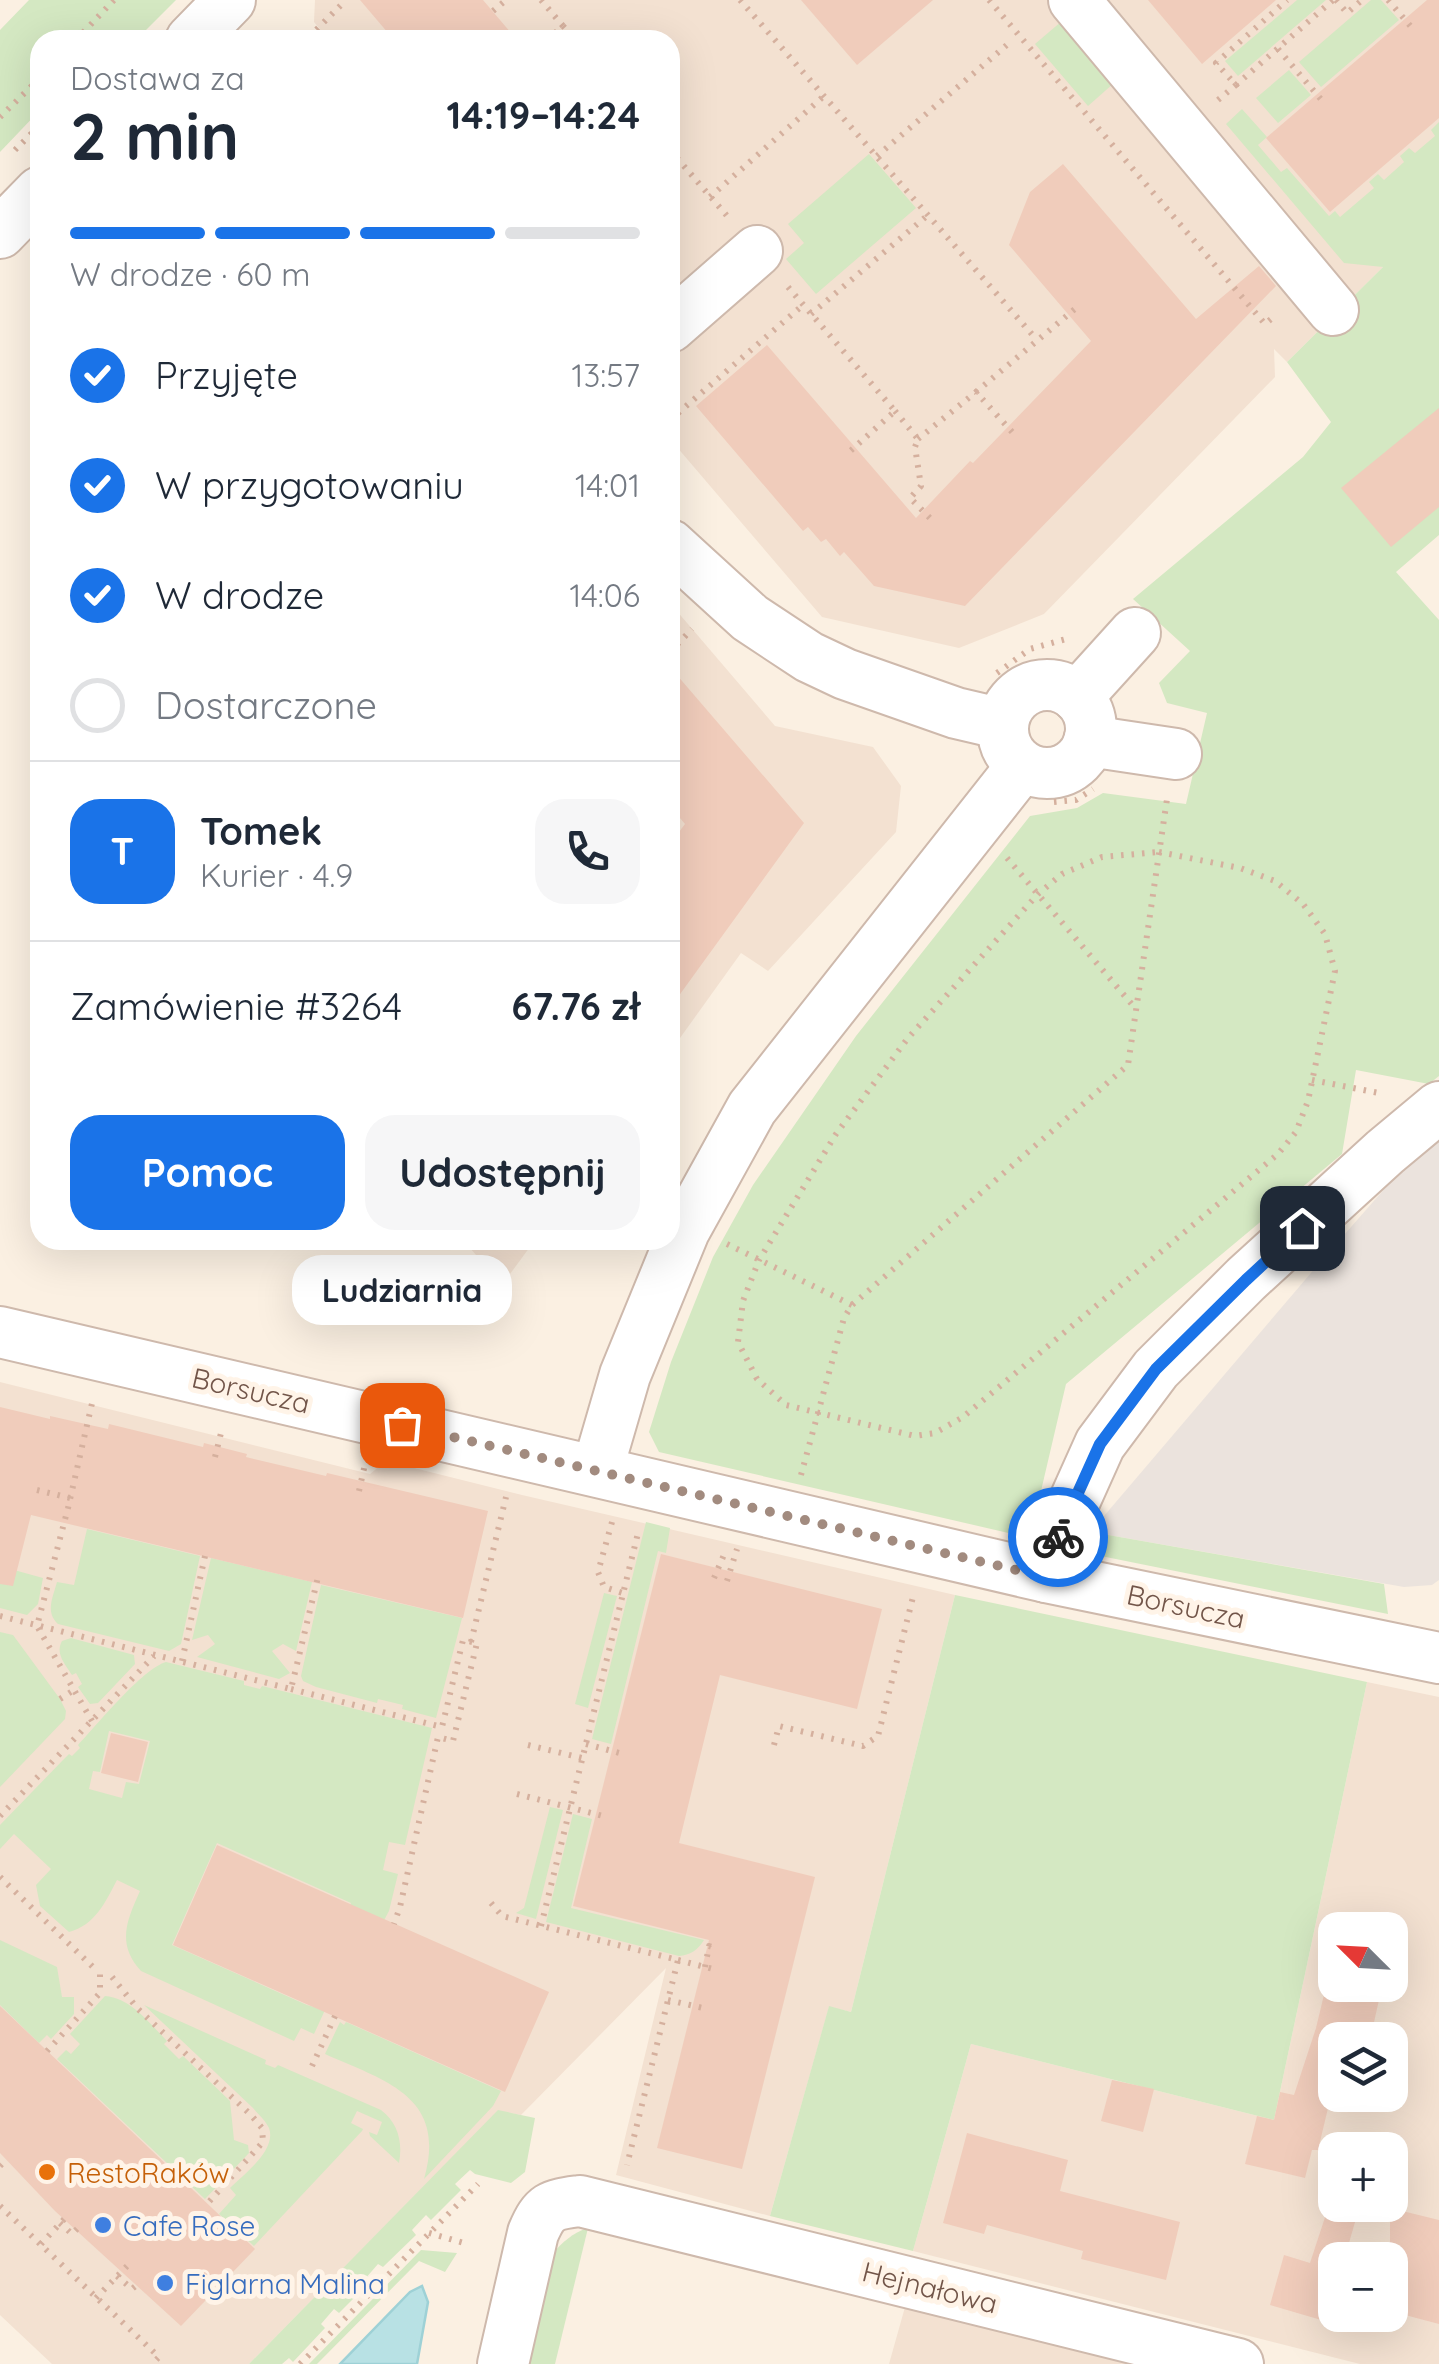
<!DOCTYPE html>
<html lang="pl">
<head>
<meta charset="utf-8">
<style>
	:root { --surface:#fff; --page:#f6f6f7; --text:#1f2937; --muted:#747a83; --line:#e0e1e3; --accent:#1a73e8 }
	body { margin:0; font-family:Quicksand,sans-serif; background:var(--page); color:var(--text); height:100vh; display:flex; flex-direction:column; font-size:38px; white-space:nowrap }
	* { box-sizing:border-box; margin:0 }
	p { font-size:32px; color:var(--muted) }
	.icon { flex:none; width:55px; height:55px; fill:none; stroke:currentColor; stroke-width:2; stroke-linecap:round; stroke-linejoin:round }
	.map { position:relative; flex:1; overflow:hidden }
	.drawer { position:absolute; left:30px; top:30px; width:650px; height:1220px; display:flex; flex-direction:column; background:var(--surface); border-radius:30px; box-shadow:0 10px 40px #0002 }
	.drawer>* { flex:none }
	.needle { width:65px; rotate:294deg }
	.fabs { position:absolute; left:1318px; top:1912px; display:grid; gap:20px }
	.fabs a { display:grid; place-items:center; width:90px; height:90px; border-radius:20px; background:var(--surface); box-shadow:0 10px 40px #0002; font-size:50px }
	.pin { position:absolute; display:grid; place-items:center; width:85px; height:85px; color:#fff; margin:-42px; border-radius:20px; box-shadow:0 5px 15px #0006 }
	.courier { position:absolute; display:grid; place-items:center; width:100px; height:100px; margin:-50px; border:8px solid #1a73e8; border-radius:50%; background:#fff; color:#222; box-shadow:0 2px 12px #0007 }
	.bubble { position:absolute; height:70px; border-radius:30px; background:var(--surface); box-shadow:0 10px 40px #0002; font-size:32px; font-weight:800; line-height:70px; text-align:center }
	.overview em { font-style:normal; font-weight:800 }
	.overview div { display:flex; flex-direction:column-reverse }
	.overview { display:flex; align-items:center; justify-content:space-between; height:170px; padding:0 40px }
	h1 { font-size:65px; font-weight:800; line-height:75px }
	.bar { display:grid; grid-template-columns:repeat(4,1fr); gap:15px 10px; align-content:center; height:120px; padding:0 40px }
	.bar i { height:12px; border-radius:8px; background:var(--line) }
	.bar .current { background:var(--accent) }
	.bar p { grid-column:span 4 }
	.line { display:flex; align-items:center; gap:25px; padding:0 40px; border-top:2px solid var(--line) }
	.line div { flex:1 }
	.round { display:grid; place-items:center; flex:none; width:105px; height:105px; border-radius:30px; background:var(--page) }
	ol { padding:0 40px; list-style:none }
	li { display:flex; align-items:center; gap:30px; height:110px }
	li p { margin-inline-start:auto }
	li .icon { padding:10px; border-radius:50%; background:var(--accent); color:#fff; stroke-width:4 }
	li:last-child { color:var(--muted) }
	li i { width:55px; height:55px; border:5px solid var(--line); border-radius:50% }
	.button { display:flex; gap:20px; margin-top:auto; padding:20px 40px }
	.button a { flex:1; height:115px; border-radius:30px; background:var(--accent); color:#fff; font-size:40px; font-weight:800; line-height:115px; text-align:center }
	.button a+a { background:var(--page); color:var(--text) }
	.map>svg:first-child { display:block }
</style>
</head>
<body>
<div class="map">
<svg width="1439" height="2364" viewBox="0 0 1439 2364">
	<rect width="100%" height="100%" fill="#fbf0e2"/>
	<g fill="#f3e1d1" fill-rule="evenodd">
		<path d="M315,0H1439V199L1377,265L1383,267L1287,362L1274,349L1275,377L1044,614L959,648L822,617L670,439V40H329L314,22Z"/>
		<path d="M670,603L775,726L873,747L901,786L896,832L768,971L741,953L670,1052Z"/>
		<path d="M463,1240H535L502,1285Z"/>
		<path d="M0,1382L370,1474L386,1461L522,1495L955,1595L851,2012L829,2007L770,2216L616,2175L666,1968L521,2115L498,2111L249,2364H52L0,2315Z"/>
		<path d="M1367,1682L1439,1697V2364H1360L913,2251L971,2044L1274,2120ZM1335,1930H1390V1985H1335ZM1335,2040H1390V2095H1335ZM1335,2150H1390V2205H1335ZM1335,2260H1390V2315H1335Z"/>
		<path d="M905,2307L1138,2364H889Z"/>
	</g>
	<path fill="#ebe3dd" d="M1439,1141V1580L1432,1585L1404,1587L1097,1533L1104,1516L1322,1260L1394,1178Z"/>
	<g fill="#d4e8c2" fill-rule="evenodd">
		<path d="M29,0H176L136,40H40V110L0,152V30Z"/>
		<path d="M1297,0H1326L1238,76L1225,61Z"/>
		<path d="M1371,0H1381L1399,20L1321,87L1299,62Z"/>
		<path d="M1062,21L1114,83L1088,106L1035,44Z"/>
		<path d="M1289,70L1311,95L1278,123L1256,98Z"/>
		<path d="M1242,109L1267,137L1258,145L1281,172L1287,168L1329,216L1335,211L1340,217L1374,188L1369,182L1378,174L1384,180L1404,162L1400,156L1409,148L1415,153L1435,136L1431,130L1439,122V535L1396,572L1439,620V1076L1429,1084L1356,1070L1342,1154L1066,1384L1030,1538L659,1452L649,1432L671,1362L713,1257L753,1185L856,1036L1030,816L1077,808L1103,793L1186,804L1207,713L1167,703L1159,683L1190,651L1133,599L1303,457L1331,422L1287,362L1383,267L1344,263L1226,124Z"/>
		<path d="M869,154L916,208L816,294L786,259L804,243L788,224Z"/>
		<path d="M0,1516L14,1570L43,1578L38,1604L27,1615L0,1608Z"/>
		<path d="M646,1522L670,1528L666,1553L658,1551L611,1744L592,1739Z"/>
		<path d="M87,1529L200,1556L181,1644L169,1651L58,1624C45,1612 53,1597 57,1582L74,1585Z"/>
		<path d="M1097,1533L1384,1584L1388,1614L1091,1554Z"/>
		<path d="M211,1558L312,1582L296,1651L283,1644L272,1651L290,1673L279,1679L197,1657L215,1644L208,1635L192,1640Z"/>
		<path d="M321,1585L462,1618L436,1718L402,1709L403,1705L378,1699L377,1703L316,1687L303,1681L301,1676Z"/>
		<path d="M604,1593L617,1596L588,1708L575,1704Z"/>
		<path d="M955,1595L1367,1682L1274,2120L971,2044L913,2251L770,2216L829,2006L851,2012Z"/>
		<path d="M0,1632L13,1635L60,1699L66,1711L65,1719L0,1787Z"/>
		<path d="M71,1638L134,1655L135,1664L98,1703L90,1704L78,1687L82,1684L76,1673L72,1675C65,1664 55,1653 62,1641Z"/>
		<path d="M166,1662L244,1681V1685L260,1689L262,1686L432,1728L405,1845L389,1842L383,1870L398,1874L389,1911L382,1924L348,1909L351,1903L217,1843L172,1945L307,2005L325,2010L314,2034L301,2028L294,2041L141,1971C116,1944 127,1920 140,1891L117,1880C105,1903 95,1925 69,1932L40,1906L36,1885L51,1869L14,1834L0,1849V1825L63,1760L69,1754L72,1756L80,1748L78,1745C97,1725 142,1669 166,1662ZM109,1731L150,1741L139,1784L126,1782L122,1798L89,1789L93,1771L100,1772Z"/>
		<path d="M550,1807L563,1810L536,1919L516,1913L524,1908Z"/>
		<path d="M573,1814L592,1819L571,1908L704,1940C698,1950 690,1955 679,1956L546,1922Z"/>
		<path d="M0,1940L57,1967L62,1997H74V2014L51,2039L47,2035L39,2043L0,2005Z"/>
		<path d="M105,1996C131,1998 149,2023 167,2041L164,2044L179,2059L183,2056L230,2101L234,2140L248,2145L249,2153L205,2199L57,2059L66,2050L71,2054L80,2044L70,2034Z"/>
		<path d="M144,2005L266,2060L265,2064L275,2068L278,2065L381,2110C398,2123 403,2142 399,2163L370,2136L369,2132L377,2135L382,2122L357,2111L351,2123L363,2129L362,2131L254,2246L219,2214L236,2195L230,2188C244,2174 277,2150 269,2128C266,2121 258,2114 253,2108Z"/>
		<path d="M340,2022L344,2025L346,2022L501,2091L493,2106L424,2179C448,2096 385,2081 325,2054Z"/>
		<path d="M498,2110L535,2118L525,2172L511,2183L475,2174L470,2170L455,2184L461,2190L431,2220L426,2215L412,2230L416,2235L383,2267L378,2264L365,2279L369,2283L339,2313L334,2309L321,2324L325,2328L293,2362L289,2358L282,2364H249Z"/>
		<path d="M588,2228L555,2364H522L552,2254C563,2242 572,2233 588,2228Z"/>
		<path d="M421,2250L457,2253L445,2272L419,2261L317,2364H309Z"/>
	</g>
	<path fill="#b8e1e4" stroke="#9ed1d6" stroke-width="2.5" d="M422,2286L428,2302L417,2364H340L410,2292Z"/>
	<g fill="#f0ccbb">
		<path d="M360,0H483L517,40H394Z"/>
		<path d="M801,0H933L857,65Z"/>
		<path d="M1148,0H1276L1202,64Z"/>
		<path d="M1427,0H1439V118L1330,212L1266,138Z"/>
		<path d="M1063,164L1196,319L1259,266L1276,286L965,606L874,586L844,552L840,556L826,539L821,542L808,527L803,531L696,406L767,345L916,518L970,461L973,463L1091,341L1009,245L1030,192Z"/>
		<path d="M1439,408V507L1391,547L1341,488Z"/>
		<path d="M670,667L804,823L670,1008V844L685,824L670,806Z"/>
		<path d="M0,1407L50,1419V1416L108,1429L109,1424L203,1447L204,1443L247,1454L246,1457L326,1476L327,1473L488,1511L463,1618L31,1515L13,1586L0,1584Z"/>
		<path d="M661,1554L882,1609L857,1709L720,1675L679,1843L815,1877L742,2169L657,2148L709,1940L573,1906Z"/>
		<path d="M111,1733L148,1742L138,1782L101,1773Z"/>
		<path d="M217,1845L549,1992L505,2092L173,1945Z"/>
		<path d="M1328,1978L1335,1979V1985H1356L1381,1991L1370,2040H1335V2079L1318,2150H1312L1305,2178L1245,2164L1257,2116L1274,2120L1280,2092L1294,2095L1316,2028Z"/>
		<path d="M0,2006L255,2249L181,2326L55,2211L0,2153Z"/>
		<path d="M1112,2080L1154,2089L1143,2132L1101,2121Z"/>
		<path d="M967,2133L1068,2160L1060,2191L1180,2222L1166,2280L1081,2259L1083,2251L987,2225L984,2234L943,2223Z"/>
		<path d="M1332,2196L1335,2197V2205H1360L1344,2260H1335V2294L1328,2322L1270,2305L1284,2255L1310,2263Z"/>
		<path d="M1390,2208L1439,2220V2324L1390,2311Z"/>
	</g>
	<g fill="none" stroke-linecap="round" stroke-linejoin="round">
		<g stroke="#ceb9ac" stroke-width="54">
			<g id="minor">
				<path d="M1074,0L1333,310"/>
				<path d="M191,40L230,0"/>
				<path d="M0,233L40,192"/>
				<path d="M670,327L757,251"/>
				<path d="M670,545L750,618L809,657L845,674L956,713L1003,724"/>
				<circle cx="1047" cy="729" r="44"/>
				<path d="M1077,697L1135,633"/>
				<path d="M1089,741L1176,754"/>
				<path d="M0,1332L1046,1577L1439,1658"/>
				<path d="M597,1471L625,1375L684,1231L752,1108L1022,766"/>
				<path d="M1046,1577L1052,1551L1100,1444L1156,1369L1246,1279L1385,1152L1439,1107"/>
				<path d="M503,2364L533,2233C545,2205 551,2205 580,2201L1238,2364"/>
			</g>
		</g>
		<g stroke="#d5b09e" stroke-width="6" stroke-dasharray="2.5 8" stroke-linecap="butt">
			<path d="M541,0L563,26L547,40"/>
			<path d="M740,0L1037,340"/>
			<path d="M989,0L1265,324L1276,315"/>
			<path d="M1336,0L1347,13L1362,0"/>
			<path d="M1388,0L1413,29"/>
			<path d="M493,11L506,0"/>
			<path d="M563,26L576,40"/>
			<path d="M309,37L346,0"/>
			<path d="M76,40L114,0"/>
			<path d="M1278,49L1325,104"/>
			<path d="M1236,85L1333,0"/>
			<path d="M1218,100L1236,85L1216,63L1287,0"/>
			<path d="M0,117L40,78"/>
			<path d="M15,150L40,125"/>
			<path d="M670,150L728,217"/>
			<path d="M877,156L1008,44"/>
			<path d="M710,197L824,96"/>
			<path d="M788,287L895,411L847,454"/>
			<path d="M811,314L928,215"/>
			<path d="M976,392L1076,308"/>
			<path d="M895,411L918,439L915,447L921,486L910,498L932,520"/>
			<path d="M670,420L803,305"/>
			<path d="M918,439L976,392L1013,433"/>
			<path d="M670,652L692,629"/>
			<path d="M997,673L1030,649L1066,639"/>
			<path d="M1054,802L1076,800L1093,789"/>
			<path d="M1159,852L1240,868L1275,881L1303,904L1325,934L1335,971L1308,1101L1296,1132L1278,1154L963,1417L935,1433L915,1436L786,1405L757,1379L738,1342L743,1301L759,1260L836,1134L908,1038L1038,894L1062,874L1102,857Z"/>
			<path d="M1007,858L1135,1008"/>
			<path d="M1312,1080L1384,1094"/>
			<path d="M727,1244L852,1305"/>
			<path d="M215,1457L222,1429"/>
			<path d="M801,1475L844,1318L852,1305L1128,1065L1167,799"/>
			<path d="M37,1490L70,1498"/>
			<path d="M359,1491L365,1464"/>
			<path d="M612,1522L598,1572L604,1587L623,1593"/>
			<path d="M714,1578L726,1550"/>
			<path d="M727,1581L737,1549"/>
			<path d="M0,1616L291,1689L319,1573"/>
			<path d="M471,1642L506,1497"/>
			<path d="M182,1661L205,1556"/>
			<path d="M291,1689L442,1727L463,1640L477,1643L453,1741L438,1737L400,1907L394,1924"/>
			<path d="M60,1699L74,1690"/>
			<path d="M92,1721L37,1626L68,1508L93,1399"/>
			<path d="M586,1744L623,1754"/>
			<path d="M528,1745L582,1758"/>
			<path d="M774,1745L779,1726L863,1746L878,1736L914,1593"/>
			<path d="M517,1794L607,1817"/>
			<path d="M0,1816L154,1656"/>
			<path d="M0,1877L95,1969"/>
			<path d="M491,1903L502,1916L678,1960L627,2165"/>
			<path d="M541,1926L639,1529"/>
			<path d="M678,1960L713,1969"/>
			<path d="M705,1967L709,1946L718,1949"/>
			<path d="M112,1977L138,2009L251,2115L262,2128L263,2142L207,2204"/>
			<path d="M668,2000L703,2008"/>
			<path d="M47,2051L100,1993V1971"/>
			<path d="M312,2066L336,2014"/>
			<path d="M0,2166L7,2159"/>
			<path d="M0,2206L159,2357L152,2364"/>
			<path d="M60,2223L72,2234L79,2227"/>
			<path d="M429,2233L464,2243"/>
			<path d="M41,2244L67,2216"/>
			<path d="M117,2276L132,2289L138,2284"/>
			<path d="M96,2298L129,2264"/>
			<path d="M300,2364L478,2184"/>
		</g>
		<use href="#minor" stroke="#fff" stroke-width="50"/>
	</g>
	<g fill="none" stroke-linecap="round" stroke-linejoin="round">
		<path stroke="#a28b7f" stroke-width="10" stroke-dasharray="0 18" d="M402,1425L1046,1577L1052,1552L1058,1537"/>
		<path stroke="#1a73e8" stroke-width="12" d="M1058,1537L1100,1444L1156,1369L1246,1280L1302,1228"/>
	</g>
	<circle fill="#e8710a" stroke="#fff4e8" stroke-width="4" cx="47" cy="2172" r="10"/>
	<g fill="#3f7fe0" stroke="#fff4e8" stroke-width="4">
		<circle cx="103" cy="2225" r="10"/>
		<circle cx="165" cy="2283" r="10"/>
	</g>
	<g text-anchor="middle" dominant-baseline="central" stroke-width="10" stroke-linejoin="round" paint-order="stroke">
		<g font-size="28" fill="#725549" stroke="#fff4e8">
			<text transform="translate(251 1390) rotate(13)">Borsucza</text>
			<text transform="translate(1186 1606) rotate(12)">Borsucza</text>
			<text transform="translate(930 2287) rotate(14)">Hejnałowa</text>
		</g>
		<g font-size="28" fill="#c56008" stroke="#fff4e8" text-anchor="start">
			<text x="67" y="2172">RestoRaków</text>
		</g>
		<g font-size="28" fill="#366cbe" stroke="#fff4e8" text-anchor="start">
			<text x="123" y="2225">Cafe Rose</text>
			<text x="185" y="2283">Figlarna Malina</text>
		</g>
	</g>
</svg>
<div class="fabs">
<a><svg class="needle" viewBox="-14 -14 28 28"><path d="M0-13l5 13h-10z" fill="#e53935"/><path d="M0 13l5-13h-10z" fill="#747a83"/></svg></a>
<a><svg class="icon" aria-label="layers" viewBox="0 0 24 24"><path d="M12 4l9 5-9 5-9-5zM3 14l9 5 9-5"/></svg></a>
<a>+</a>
<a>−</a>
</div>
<div class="pin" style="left:402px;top:1425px;background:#ea580c"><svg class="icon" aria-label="bag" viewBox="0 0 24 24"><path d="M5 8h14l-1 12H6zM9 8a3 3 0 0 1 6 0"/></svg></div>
<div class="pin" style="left:1302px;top:1228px;background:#1f2937"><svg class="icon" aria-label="home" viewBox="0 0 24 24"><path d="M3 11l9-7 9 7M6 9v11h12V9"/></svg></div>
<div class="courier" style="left:1058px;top:1537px"><svg class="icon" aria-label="bike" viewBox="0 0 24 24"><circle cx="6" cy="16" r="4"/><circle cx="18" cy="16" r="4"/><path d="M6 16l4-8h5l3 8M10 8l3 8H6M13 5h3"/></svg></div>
<div class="bubble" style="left:292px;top:1255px;width:220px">Ludziarnia</div>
<section class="drawer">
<div class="overview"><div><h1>2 min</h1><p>Dostawa za</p></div><em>14:19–14:24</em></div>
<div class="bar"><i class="current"></i><i class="current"></i><i class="current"></i><i></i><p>W drodze · 60 m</p></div>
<ol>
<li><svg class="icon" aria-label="check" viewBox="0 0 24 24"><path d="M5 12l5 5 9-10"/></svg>Przyjęte<p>13:57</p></li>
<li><svg class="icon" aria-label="check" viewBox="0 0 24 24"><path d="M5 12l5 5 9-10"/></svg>W przygotowaniu<p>14:01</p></li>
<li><svg class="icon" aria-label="check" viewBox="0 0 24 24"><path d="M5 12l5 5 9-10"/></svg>W drodze<p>14:06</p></li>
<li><i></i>Dostarczone</li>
</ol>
<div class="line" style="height:180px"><b class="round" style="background:var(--accent);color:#fff">T</b><div><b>Tomek</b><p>Kurier · 4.9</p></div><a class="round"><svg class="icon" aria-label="phone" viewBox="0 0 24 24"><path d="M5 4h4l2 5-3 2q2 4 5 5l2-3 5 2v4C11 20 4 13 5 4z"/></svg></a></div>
<div class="line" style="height:130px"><div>Zamówienie #3264</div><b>67.76 zł</b></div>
<div class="button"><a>Pomoc</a><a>Udostępnij</a></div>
</section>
</div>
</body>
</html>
